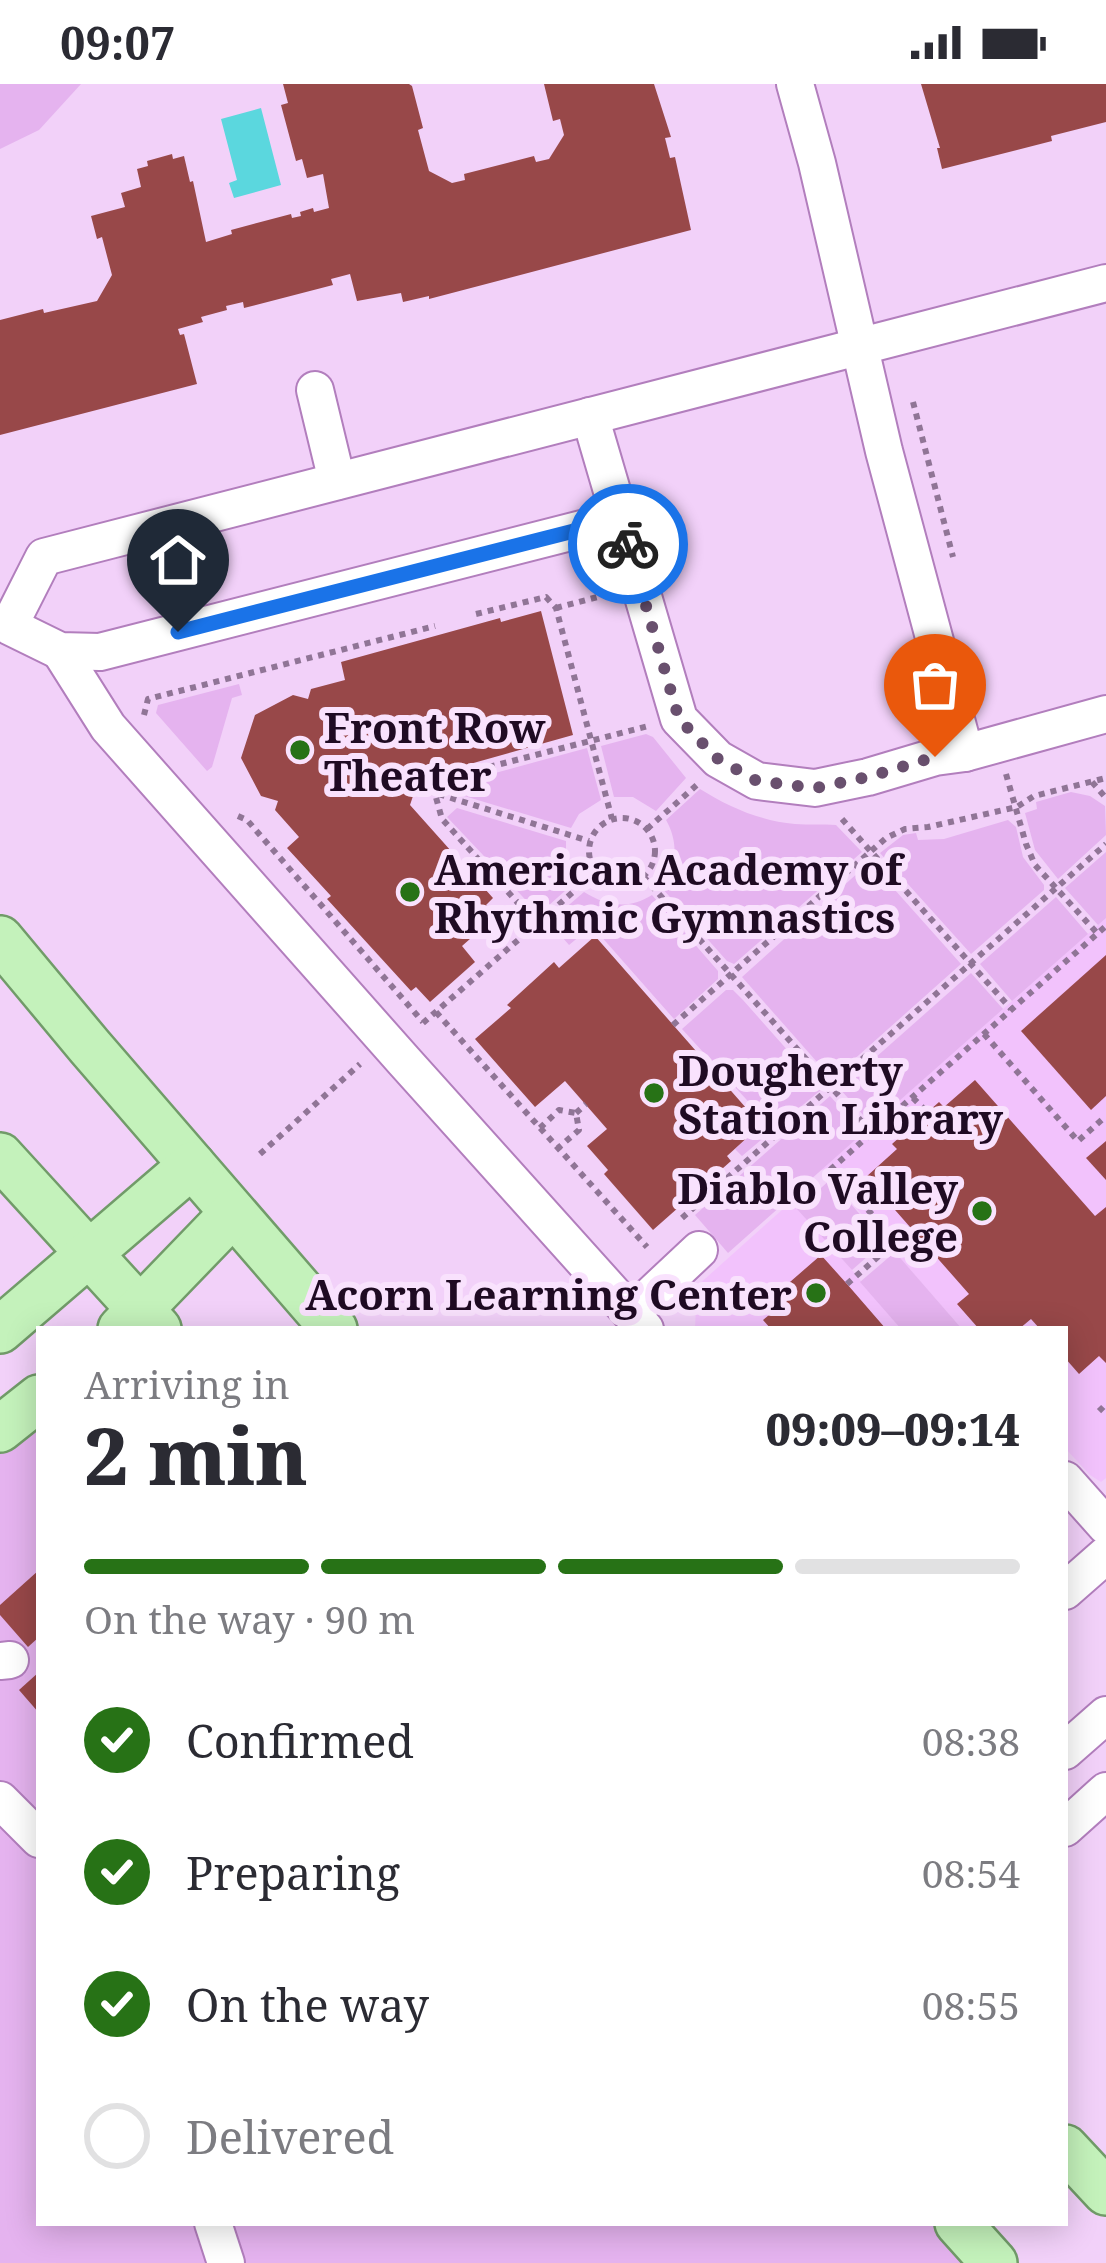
<!DOCTYPE html>
<html lang="en">
<head>
<meta charset="utf-8">
<style>
	:root { --surface:#fff; --page:#f2f2f3; --text:#2b2b33; --muted:#7c7c81; --line:#e1e1e2; --accent:#277216 }
	body { margin:0; font-family:"Noto Serif",serif; background:var(--page); color:var(--text); height:100vh; display:flex; flex-direction:column; font-size:45px; white-space:nowrap }
	* { box-sizing:border-box; margin:0 }
	p { font-size:39px; color:var(--muted) }
	.icon { flex:none; width:66px; height:66px; fill:none; stroke:currentColor; stroke-width:2; stroke-linecap:round; stroke-linejoin:round }
	.map { position:relative; flex:1; overflow:hidden }
	.side { position:absolute; left:36px; top:1242px; width:1032px; height:900px; display:flex; flex-direction:column; background:var(--surface); border-radius:0px; box-shadow:0 6px 30px #0003 }
	.side>* { flex:none }
	.pin { position:absolute; display:grid; place-items:center; width:102px; height:102px; color:#fff; margin:-123px -51px; border-radius:50% 50% 50% 0; rotate:-45deg; box-shadow:0 0 12px #0007 }
	.pin .icon { rotate:45deg }
	.courier { position:absolute; display:grid; place-items:center; width:120px; height:120px; margin:-60px; border:9px solid #1a73e8; border-radius:50%; background:#fff; color:#222; box-shadow:0 3px 15px #0007 }
	.head em { font-style:normal; font-weight:800 }
	.head div { display:flex; flex-direction:column-reverse }
	.head { display:flex; align-items:center; justify-content:space-between; height:204px; padding:0 48px }
	h1 { font-size:78px; font-weight:800; line-height:90px }
	.bar { display:grid; grid-template-columns:repeat(4,1fr); gap:18px 12px; align-content:center; height:144px; padding:0 48px }
	.bar i { height:15px; border-radius:9px; background:var(--line) }
	.bar .selected { background:var(--accent) }
	.bar p { grid-column:span 4 }
	ol { padding:0 48px; list-style:none }
	li { display:flex; align-items:center; gap:36px; height:132px }
	li p { margin-inline-start:auto }
	li .icon { padding:12px; border-radius:50%; background:var(--accent); color:#fff; stroke-width:4 }
	li:last-child { color:var(--muted) }
	li i { width:66px; height:66px; border:6px solid var(--line); border-radius:50% }
	.status { display:flex; justify-content:space-between; align-items:center; height:84px; padding:0 60px; background:var(--surface); direction:ltr }
	.status svg { height:33px; fill:currentColor }
	.map>svg:first-child { display:block }
</style>
</head>
<body>
<div class="status"><b>09:07</b><svg viewBox="0 0 49 12"><path d="M0 12V9h3v3zM5 12V6h3v6zM10 12V3h3v9zM15 12V0h3v12zM26 1h20v11H26zM47 4h2v5h-2z"/></svg></div>
<div class="map">
<svg width="1106" height="2179" viewBox="0 0 1106 2179">
	<rect width="100%" height="100%" fill="#f2d1f9"/>
	<g fill="#f2c2fc">
		<path d="M1106,834V1394L1101,1398L1090,1391L1065,1364V1245H962L822,1085Z"/>
		<path d="M792,1117L852,1186L901,1245H695L697,1202Z"/>
	</g>
	<g fill="#e5b3ef">
		<path d="M0,0H81L39,46L0,65Z"/>
		<path d="M239,600L242,611L232,614L212,683L207,687L156,629L158,621Z"/>
		<path d="M646,650L653,653L686,694L656,727L633,713H614L601,662Z"/>
		<path d="M587,664L601,716L579,730L571,744L461,711L458,699Z"/>
		<path d="M700,705C729,723 760,737 795,740C809,741 822,740 836,741L862,768L734,880L727,877L661,803C677,782 679,759 666,736Z"/>
		<path d="M1071,708L1090,712L1105,722L1106,751L1058,795L1035,766L1025,729L1037,725L1036,718Z"/>
		<path d="M457,724L566,757V776L575,798L539,830L447,733Z"/>
		<path d="M1008,736L1016,743L1023,773L1044,801V806L971,870L880,769L903,751L916,749L918,756L944,755Z"/>
		<path d="M1106,768V834L1098,841L1065,804Z"/>
		<path d="M870,778L961,880L832,995L742,893Z"/>
		<path d="M584,808C607,822 628,826 652,811L718,887V895L674,935L592,842L569,861L549,838Z"/>
		<path d="M1056,813L1088,850L1012,917L980,880Z"/>
		<path d="M971,889L1003,925L872,1041L840,1005Z"/>
		<path d="M726,906H733L743,916L822,1005L742,1072L735,1065L766,1037L682,945Z"/>
		<path d="M830,1012L863,1049L728,1169L695,1131Z"/>
		<path d="M830,1096L884,1158L852,1186L797,1125Z"/>
		<path d="M895,1168L962,1245H901L860,1198Z"/>
		<path d="M39,1314V2139H958L994,2179H0V1345Z"/>
	</g>
	<path fill="#5bd7de" d="M261,24L281,101L234,114L229,99L237,96L221,35Z"/>
	<g fill="#984849">
		<path d="M283,0H409L412,2L423,44L418,46L429,87L452,99L465,96L464,90L534,72L536,78L549,75L564,51L560,35L553,37L544,0H654L671,53L665,54L670,74L675,73L691,146L429,215V212L403,218L401,209L357,217L350,190L331,195L333,201L244,224L243,218L226,222L227,226L201,233L203,238L178,245L180,251L184,250L197,300L0,351V236L43,225L44,229L97,217L112,191L102,153L97,155L91,132L125,123L121,109L141,103L137,85L148,82L147,77L172,70L173,75L184,72L190,98L193,97L206,158L232,150L231,146L291,130L292,134L301,132L300,128L313,124L314,128L329,124L323,90L307,94L302,75L296,77L281,21L288,19Z"/>
		<path d="M921,0H1106V38L1051,52L1052,57L942,85L937,64H940Z"/>
		<path d="M541,527L573,651L445,687V684L430,688L422,685L410,721L493,814L486,821L496,832L462,862L475,878L430,918L416,903L411,907L327,815L331,812L287,764L299,753L275,726L278,717L261,712L241,674L255,631L293,611L308,615L311,605L345,596L341,578L500,534L501,538Z"/>
		<path d="M595,852L761,1041L727,1072L731,1077L653,1146L604,1090L608,1086L587,1062L607,1045L565,997L535,1023L475,955L511,924L507,921L554,878L559,884Z"/>
		<path d="M1106,871V1012L1091,1026L1021,947Z"/>
		<path d="M975,996L1095,1132L1106,1123V1279L1099,1272L1079,1290L1065,1274V1245H1040L1031,1235L1019,1245H979L957,1220L969,1210L866,1093L897,1065L892,1060L939,1018L944,1023Z"/>
		<path d="M1106,1057V1096L1086,1074Z"/>
		<path d="M821,1171L847,1200L886,1245H771L763,1236L775,1226L767,1218Z"/>
		<path d="M39,1486V1553L28,1563L0,1531V1521Z"/>
		<path d="M39,1588V1629L19,1606Z"/>
	</g>
	<g fill="none" stroke-linecap="round" stroke-linejoin="round">
		<g stroke="#b27ebd" stroke-width="40">
			<g id="minor">
				<path d="M315,306L337,397"/>
				<path d="M590,332L679,635L718,675L757,697L815,704L868,693L935,673L965,669L884,367L817,79L795,0"/>
				<path d="M621,435L100,568L60,567L9,542L44,473L1106,199"/>
				<path d="M60,567L108,643L404,977L645,1245"/>
				<path d="M965,669L1106,630"/>
				<path d="M633,1228L699,1166"/>
				<path d="M1065,1396L1106,1442"/>
				<path d="M1065,1507L1106,1471"/>
				<path d="M0,1577L10,1576"/>
				<path d="M1065,1667L1106,1631"/>
				<path d="M0,1716L39,1755"/>
				<path d="M1065,1744L1106,1707"/>
				<path d="M213,2139L226,2179"/>
			</g>
		</g>
		<g stroke="#719b69" stroke-width="50">
			<g id="major">
				<path d="M0,855L90,963L334,1245"/>
				<path d="M0,1072L158,1245"/>
				<path d="M121,1245L233,1129"/>
				<path d="M0,1246L192,1081"/>
				<path d="M0,1345L39,1314"/>
				<path d="M1065,2064L1106,2108"/>
				<path d="M958,2139L994,2179"/>
			</g>
		</g>
		<g stroke="#907596" stroke-width="6" stroke-dasharray="6 6" stroke-linecap="butt">
			<path d="M913,318L953,473"/>
			<path d="M556,524L605,511"/>
			<path d="M476,530L546,513L556,524L612,735"/>
			<path d="M144,631L148,615L435,542"/>
			<path d="M1006,690L1026,760L1035,781L1097,849"/>
			<path d="M1092,698L1106,714"/>
			<path d="M416,703L589,757"/>
			<path d="M238,732L247,736L423,938"/>
			<circle cx="622" cy="767" r="33"/>
			<path d="M842,735L1011,925"/>
			<path d="M647,745L698,700"/>
			<path d="M643,792L872,1049"/>
			<path d="M536,839L442,735L435,710L458,691L648,642"/>
			<path d="M436,928L647,1163"/>
			<path d="M423,939L596,788"/>
			<path d="M673,941L886,754L905,745L928,743L1017,723L1034,712L1106,694"/>
			<path d="M984,950L1078,1057L1106,1032"/>
			<path d="M913,1014L927,1028"/>
			<path d="M576,1029L586,1020"/>
			<path d="M540,1044L559,1026L576,1029L579,1046L558,1064"/>
			<path d="M260,1070L360,980"/>
			<path d="M682,1134L1106,760"/>
			<path d="M896,1157L831,1085L1106,842"/>
			<path d="M847,1200L911,1144"/>
			<path d="M1099,1323L1106,1330"/>
		</g>
		<use href="#minor" stroke="#fff" stroke-width="36"/>
		<use href="#major" stroke="#c4f2bb" stroke-width="45"/>
	</g>
	<g fill="none" stroke-linecap="round" stroke-linejoin="round">
		<path stroke="#69506e" stroke-width="12" stroke-dasharray="0 21.6" d="M628,460L679,635L718,675L757,697L815,704L868,693L935,673"/>
		<path stroke="#1a73e8" stroke-width="15" d="M178,548L621,435L628,460"/>
	</g>
	<g fill="#277216" stroke="#f9e2fd" stroke-width="4.5">
		<circle cx="300" cy="666" r="12"/>
		<circle cx="410" cy="808" r="12"/>
		<circle cx="654" cy="1009" r="12"/>
		<circle cx="982" cy="1127" r="12"/>
		<circle cx="816" cy="1209" r="12"/>
	</g>
	<g text-anchor="middle" dominant-baseline="central" stroke-width="12" stroke-linejoin="round" paint-order="stroke">
		<g font-size="42" font-weight="bold" fill="#1f0b23" stroke="#f9e2fd" text-anchor="start">
			<text x="324" y="642">Front Row<tspan x="324" dy="48">Theater</tspan></text>
			<text x="434" y="784">American Academy of<tspan x="434" dy="48">Rhythmic Gymnastics</tspan></text>
			<text x="678" y="985">Dougherty<tspan x="678" dy="48">Station Library</tspan></text>
			<text x="958" y="1103" text-anchor="end">Diablo Valley<tspan x="958" dy="48">College</tspan></text>
			<text x="792" y="1209" text-anchor="end">Acorn Learning Center</text>
		</g>
	</g>
</svg>
<div class="pin" style="left:935px;top:673px;background:#ea580c"><svg class="icon" aria-label="bag" viewBox="0 0 24 24"><path d="M5 8h14l-1 12H6zM9 8a3 3 0 0 1 6 0"/></svg></div>
<div class="pin" style="left:178px;top:548px;background:#1f2937"><svg class="icon" aria-label="home" viewBox="0 0 24 24"><path d="M3 11l9-7 9 7M6 9v11h12V9"/></svg></div>
<div class="courier" style="left:628px;top:460px"><svg class="icon" aria-label="bike" viewBox="0 0 24 24"><circle cx="6" cy="16" r="4"/><circle cx="18" cy="16" r="4"/><path d="M6 16l4-8h5l3 8M10 8l3 8H6M13 5h3"/></svg></div>
<section class="side">
<div class="head"><div><h1>2 min</h1><p>Arriving in</p></div><em>09:09–09:14</em></div>
<div class="bar"><i class="selected"></i><i class="selected"></i><i class="selected"></i><i></i><p>On the way · 90 m</p></div>
<ol>
<li><svg class="icon" aria-label="check" viewBox="0 0 24 24"><path d="M5 12l5 5 9-10"/></svg>Confirmed<p>08:38</p></li>
<li><svg class="icon" aria-label="check" viewBox="0 0 24 24"><path d="M5 12l5 5 9-10"/></svg>Preparing<p>08:54</p></li>
<li><svg class="icon" aria-label="check" viewBox="0 0 24 24"><path d="M5 12l5 5 9-10"/></svg>On the way<p>08:55</p></li>
<li><i></i>Delivered</li>
</ol>
</section>
</div>
</body>
</html>
